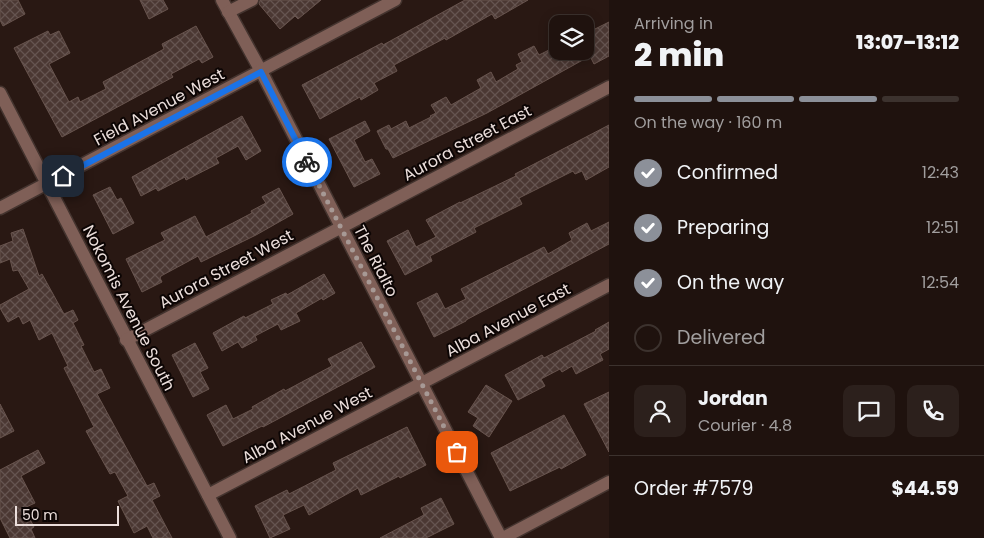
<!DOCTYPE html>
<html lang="en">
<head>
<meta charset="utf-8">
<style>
	:root { --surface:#1f120e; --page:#2c201c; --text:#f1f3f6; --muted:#a19e9e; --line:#3c322e; --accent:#8c9099 }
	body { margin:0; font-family:Poppins,sans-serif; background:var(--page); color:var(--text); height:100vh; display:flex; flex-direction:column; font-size:19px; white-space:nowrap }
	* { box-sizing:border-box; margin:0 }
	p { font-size:16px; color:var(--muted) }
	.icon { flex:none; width:28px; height:28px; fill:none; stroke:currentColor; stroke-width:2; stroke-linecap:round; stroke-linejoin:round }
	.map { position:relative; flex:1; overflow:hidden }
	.side { display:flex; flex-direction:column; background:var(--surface); width:375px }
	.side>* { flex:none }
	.fabs { position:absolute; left:549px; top:15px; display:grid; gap:10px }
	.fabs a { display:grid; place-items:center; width:45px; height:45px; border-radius:10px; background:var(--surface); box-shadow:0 2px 12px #0003,0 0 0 1px var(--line); font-size:25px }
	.scale { position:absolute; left:15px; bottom:12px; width:104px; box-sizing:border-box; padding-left:5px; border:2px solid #ebdedb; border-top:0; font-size:14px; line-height:18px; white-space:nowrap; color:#ebdedb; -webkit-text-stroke:4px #0c0504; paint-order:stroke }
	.pin { position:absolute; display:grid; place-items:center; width:42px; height:42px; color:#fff; margin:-21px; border-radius:10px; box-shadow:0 2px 8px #0006 }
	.courier { position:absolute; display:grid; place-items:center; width:50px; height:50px; margin:-25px; border:4px solid #1a73e8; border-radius:50%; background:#fff; color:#222; box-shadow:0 1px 6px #0007 }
	.head em { font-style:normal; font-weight:800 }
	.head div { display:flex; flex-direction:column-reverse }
	.head { display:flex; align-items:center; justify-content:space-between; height:85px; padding:0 25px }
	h1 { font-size:32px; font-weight:800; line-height:38px }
	.bar { display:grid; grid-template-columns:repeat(4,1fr); gap:8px 5px; align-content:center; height:60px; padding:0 25px }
	.bar i { height:6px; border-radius:4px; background:var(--line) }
	.bar .current { background:var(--accent) }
	.bar p { grid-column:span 4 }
	.line { display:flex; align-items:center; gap:12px; padding:0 25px; border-top:1px solid var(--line) }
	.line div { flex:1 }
	.round { display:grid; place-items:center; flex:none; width:52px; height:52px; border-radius:10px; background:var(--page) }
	ol { padding:0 25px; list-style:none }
	li { display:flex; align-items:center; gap:15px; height:55px }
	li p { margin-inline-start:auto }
	li .icon { padding:5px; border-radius:50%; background:var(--accent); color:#fff; stroke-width:4 }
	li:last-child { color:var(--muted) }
	li i { width:28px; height:28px; border:2px solid var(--line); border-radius:50% }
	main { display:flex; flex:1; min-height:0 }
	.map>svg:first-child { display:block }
</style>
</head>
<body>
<main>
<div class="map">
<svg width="609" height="538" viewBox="0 0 609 538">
	<defs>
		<pattern id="building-cross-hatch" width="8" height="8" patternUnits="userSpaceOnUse" patternTransform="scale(1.25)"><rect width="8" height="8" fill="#4b3833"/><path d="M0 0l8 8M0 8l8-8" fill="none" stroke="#655450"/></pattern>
	</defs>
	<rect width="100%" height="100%" fill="#291813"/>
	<g fill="url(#building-cross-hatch)" stroke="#68544e">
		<path d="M0,0H18L25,14L3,26L0,20Z"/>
		<path d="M140,0H163L168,9L149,19Z"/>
		<path d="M260,0H321L298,19L295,16L280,29L259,4Z"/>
		<path d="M465,0H528L495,19L492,14L446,40L445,38L394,65L397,71L374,83L378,90L361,100L360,97L320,119L302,85L382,43L383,45Z"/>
		<path d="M609,22V56L594,64L590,56L487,113L393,158L388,149H386L377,131L389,125L391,129L406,121L409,128L431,117L430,116L436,113L431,105L446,97L451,105L481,88L477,80L491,72L496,82L518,69L516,65L522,62L518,54L534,46L539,55L553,48L554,51H585V34Z"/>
		<path d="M196,26L213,57L202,63L199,59L171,74L173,77L62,137L14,48L48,31L50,35L59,31L70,53L49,64L69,102L78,97L80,102L106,89L103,82L164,49L162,44Z"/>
		<path d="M242,116L261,151L246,160L238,146L216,158L219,163L186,180L185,177L158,191L156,188L141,196L132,177Z"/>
		<path d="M365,121L370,131L354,140L365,162L372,159L380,174L354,187L329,139Z"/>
		<path d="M609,125V167L586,180L582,171L575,174L573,171L519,198L522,204L474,228L476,232L430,256L432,261L405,275L387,241L408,230L416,247L436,237L426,220L460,202V203L516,176L515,174Z"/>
		<path d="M110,187L117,200L121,198L134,223L113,234L93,195Z"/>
		<path d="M279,188L293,214L256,235L201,262L198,256L161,276L160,278L162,282L142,292L126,259L165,240L161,233L195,216L206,237L252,213L251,211L266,203L262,197Z"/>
		<path d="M609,222V244L466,320V321L434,337L417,303L437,293L445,309L466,299L461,289L544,247L548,254L572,240L569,233L587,223L591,231Z"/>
		<path d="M23,229L39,276L42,274L64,314L73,310L78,320L73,323L84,345L81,346L94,372L101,369L110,388L97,394L147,486L154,483L160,496L152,500L172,538H153L147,526L134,533L118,501L128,496L115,472L110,474L86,431L94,427L64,368L68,366L52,333L39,340L30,320L23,324L19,316L8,322L0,308V305L29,289L18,270L13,271L10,259L0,263V246L13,241L11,233Z"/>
		<path d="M324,274L335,293L323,300L322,298L296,313L300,321L281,330L278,324L255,336L257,340L242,348L238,342L222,351L213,333L244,316L245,318L273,304L271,300L286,293L287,295Z"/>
		<path d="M609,322V349L600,354L603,360L576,374L572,366L562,372L560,369L541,379L545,386L518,400L505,375L542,355L544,358L596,331L595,330Z"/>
		<path d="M361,342L375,367L263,427L262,426L223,446L207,415L226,405L233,419L253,409L252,407L284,389L285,391L332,366L328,359Z"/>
		<path d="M195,343L208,368L200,372L209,389L193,397L172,355Z"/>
		<path d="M486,385L512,401L489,437L473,426L478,418L468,412Z"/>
		<path d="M609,392V452L584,404Z"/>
		<path d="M0,404L14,431L0,438Z"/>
		<path d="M564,415L586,455L561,469L560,467L510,491L491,453Z"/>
		<path d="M407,427L426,465L400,478L399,476L361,495L358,488L309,515L304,505L283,515L290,529L270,538L255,506L287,490L289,494L336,470L333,463Z"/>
		<path d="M38,450L45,463L21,476L35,503L24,508L34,527L31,529L35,538H10L0,518V470Z"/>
		<path d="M441,498L454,524L426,538H380L424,515L421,508Z"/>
	</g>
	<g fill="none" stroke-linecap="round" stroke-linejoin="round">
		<g stroke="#44342f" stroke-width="15">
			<g id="minor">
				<path d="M222,0L261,71L501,538"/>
				<path d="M228,12L252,0"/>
				<path d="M0,93L230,538"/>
				<path d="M0,208L395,0"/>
				<path d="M126,340L609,87"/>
				<path d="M208,495L609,285"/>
				<path d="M503,538L609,482"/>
			</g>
		</g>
		<use href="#minor" stroke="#7f5f57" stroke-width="12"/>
	</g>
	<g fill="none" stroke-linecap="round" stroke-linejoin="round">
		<path stroke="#a79995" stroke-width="5" stroke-dasharray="0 9" d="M307,162L457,452"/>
		<path stroke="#1a73e8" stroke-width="6" d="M63,176L261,72L307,162"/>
	</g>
	<g text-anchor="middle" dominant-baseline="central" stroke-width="4" stroke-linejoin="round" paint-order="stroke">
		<g font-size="16" fill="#ebdedb" stroke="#0c0504">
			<text transform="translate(159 107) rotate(-28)">Field Avenue West</text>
			<text transform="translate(467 143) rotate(-28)">Aurora Street East</text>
			<text transform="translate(376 261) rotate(63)">The Rialto</text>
			<text transform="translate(226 269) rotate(-28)">Aurora Street West</text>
			<text transform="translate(129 308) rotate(63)">Nokomis Avenue South</text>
			<text transform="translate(508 320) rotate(-28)">Alba Avenue East</text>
			<text transform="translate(307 425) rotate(-28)">Alba Avenue West</text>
		</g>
	</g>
</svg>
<div class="fabs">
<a><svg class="icon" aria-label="layers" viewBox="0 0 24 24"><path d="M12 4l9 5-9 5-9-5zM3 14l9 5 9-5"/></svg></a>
</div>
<div class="scale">50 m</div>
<div class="pin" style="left:457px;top:452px;background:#ea580c"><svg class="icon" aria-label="bag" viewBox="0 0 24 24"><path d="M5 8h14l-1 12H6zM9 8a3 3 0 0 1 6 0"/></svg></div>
<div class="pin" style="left:63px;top:176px;background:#1f2937"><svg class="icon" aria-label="home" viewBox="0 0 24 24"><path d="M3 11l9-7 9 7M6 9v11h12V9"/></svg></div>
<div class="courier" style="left:307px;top:162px"><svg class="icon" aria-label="bike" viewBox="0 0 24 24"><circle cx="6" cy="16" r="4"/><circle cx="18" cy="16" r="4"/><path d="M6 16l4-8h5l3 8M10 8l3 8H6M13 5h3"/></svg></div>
</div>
<section class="side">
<div class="head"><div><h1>2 min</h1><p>Arriving in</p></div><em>13:07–13:12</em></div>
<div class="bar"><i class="current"></i><i class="current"></i><i class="current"></i><i></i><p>On the way · 160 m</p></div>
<ol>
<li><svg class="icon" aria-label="check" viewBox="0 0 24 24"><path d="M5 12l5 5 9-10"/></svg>Confirmed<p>12:43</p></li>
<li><svg class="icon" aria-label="check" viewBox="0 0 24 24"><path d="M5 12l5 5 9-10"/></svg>Preparing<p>12:51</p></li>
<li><svg class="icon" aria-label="check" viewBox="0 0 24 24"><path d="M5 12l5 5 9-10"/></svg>On the way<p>12:54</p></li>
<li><i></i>Delivered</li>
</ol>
<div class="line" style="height:90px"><a class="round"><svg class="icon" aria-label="person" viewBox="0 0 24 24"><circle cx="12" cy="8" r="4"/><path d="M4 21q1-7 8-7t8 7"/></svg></a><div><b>Jordan</b><p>Courier · 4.8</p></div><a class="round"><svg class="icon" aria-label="chat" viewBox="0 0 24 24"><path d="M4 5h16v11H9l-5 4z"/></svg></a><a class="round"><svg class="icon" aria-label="phone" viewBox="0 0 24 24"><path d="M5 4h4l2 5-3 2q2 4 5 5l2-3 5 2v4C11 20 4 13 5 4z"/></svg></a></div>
<div class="line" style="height:65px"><div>Order #7579</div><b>$44.59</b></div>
</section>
</main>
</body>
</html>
